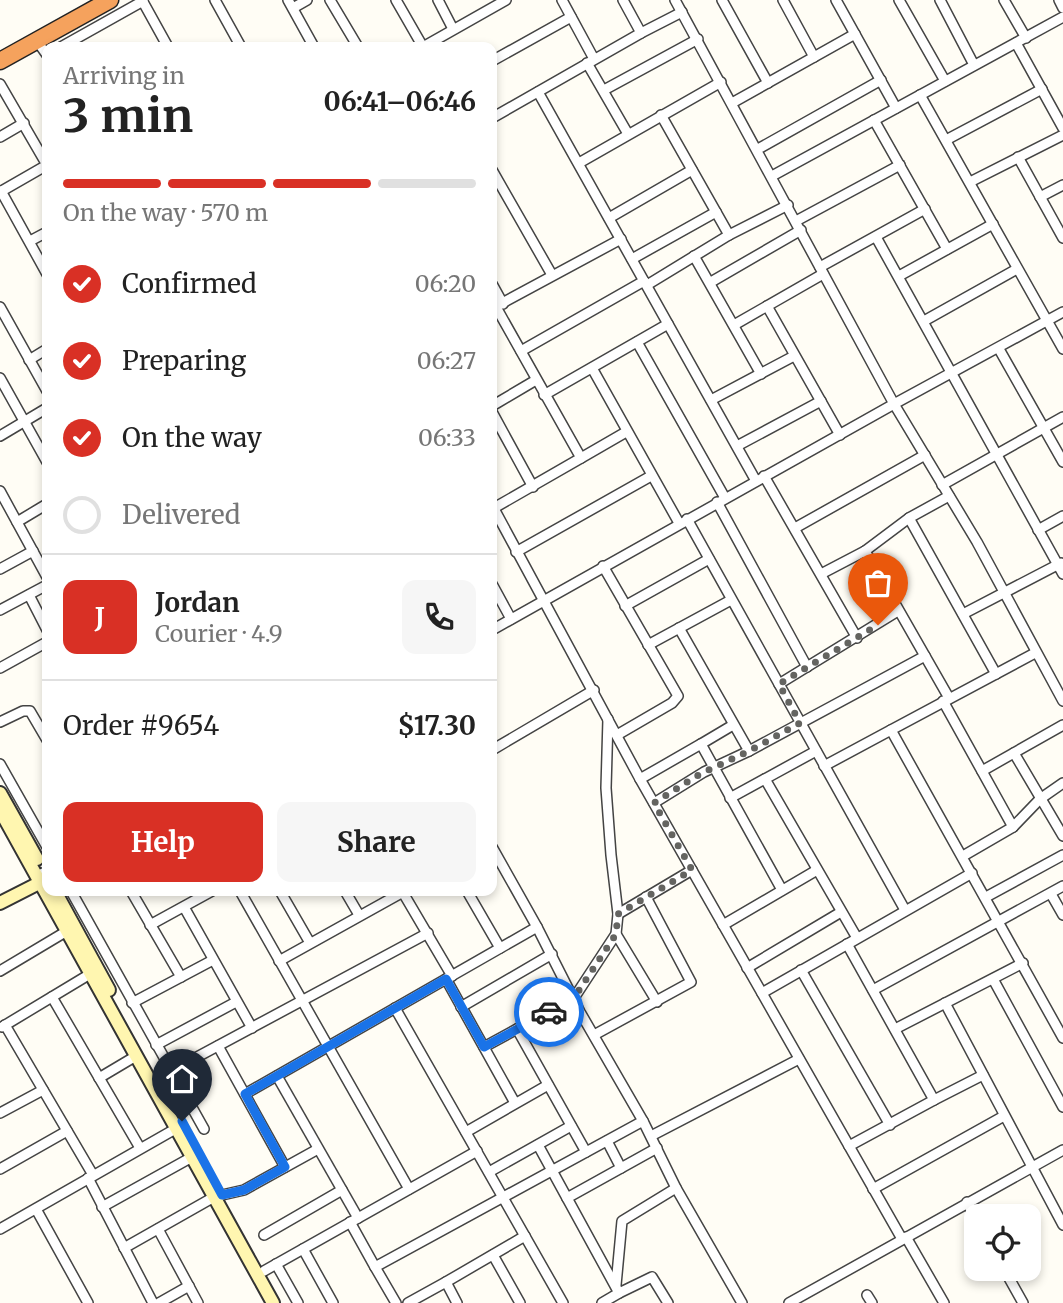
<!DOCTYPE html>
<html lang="en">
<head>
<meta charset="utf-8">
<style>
	:root { --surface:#fff; --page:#f6f6f6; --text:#222; --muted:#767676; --line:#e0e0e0; --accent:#d93025 }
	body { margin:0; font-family:Merriweather,serif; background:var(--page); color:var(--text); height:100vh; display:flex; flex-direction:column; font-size:26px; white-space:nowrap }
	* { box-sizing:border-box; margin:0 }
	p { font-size:23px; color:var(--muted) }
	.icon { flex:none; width:38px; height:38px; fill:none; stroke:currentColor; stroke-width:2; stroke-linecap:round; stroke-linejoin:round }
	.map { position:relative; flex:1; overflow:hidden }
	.details { position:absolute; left:42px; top:42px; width:455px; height:854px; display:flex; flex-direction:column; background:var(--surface); border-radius:14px; box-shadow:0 4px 10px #0003 }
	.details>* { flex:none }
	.fabs { position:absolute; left:964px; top:1204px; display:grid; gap:14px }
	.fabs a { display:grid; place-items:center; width:77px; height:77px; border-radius:14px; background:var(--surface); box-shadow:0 4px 10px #0003; font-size:35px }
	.pin { position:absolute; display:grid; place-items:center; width:60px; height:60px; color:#fff; margin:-72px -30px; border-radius:50% 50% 50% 0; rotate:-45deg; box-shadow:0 0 7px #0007 }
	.pin .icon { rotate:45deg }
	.courier { position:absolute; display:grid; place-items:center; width:70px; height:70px; margin:-35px; border:5px solid #1a73e8; border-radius:50%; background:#fff; color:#222; box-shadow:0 2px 9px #0007 }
	.head em { font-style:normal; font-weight:700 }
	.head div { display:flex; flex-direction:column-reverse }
	.head { display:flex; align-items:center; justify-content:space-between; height:119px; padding:0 21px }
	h1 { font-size:46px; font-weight:700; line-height:52px }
	.bar { display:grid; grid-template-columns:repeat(4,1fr); gap:10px 7px; align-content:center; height:84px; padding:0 21px }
	.bar i { height:9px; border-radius:5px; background:var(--line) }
	.bar .on { background:var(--accent) }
	.bar p { grid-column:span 4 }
	.line { display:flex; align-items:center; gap:18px; padding:0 21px; border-top:2px solid var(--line) }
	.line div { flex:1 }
	.round { display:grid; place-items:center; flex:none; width:74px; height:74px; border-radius:14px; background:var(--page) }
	ol { padding:0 21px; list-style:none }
	li { display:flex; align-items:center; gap:21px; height:77px }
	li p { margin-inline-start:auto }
	li .icon { padding:7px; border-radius:50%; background:var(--accent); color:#fff; stroke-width:4 }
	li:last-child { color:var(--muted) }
	li i { width:38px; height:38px; border:4px solid var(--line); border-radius:50% }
	.action { display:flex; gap:14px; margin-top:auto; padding:14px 21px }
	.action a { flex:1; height:80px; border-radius:14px; background:var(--accent); color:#fff; font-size:28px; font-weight:700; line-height:80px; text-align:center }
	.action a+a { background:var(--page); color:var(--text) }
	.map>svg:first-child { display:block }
</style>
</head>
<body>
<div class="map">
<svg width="1063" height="1303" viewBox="0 0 1063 1303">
	<rect width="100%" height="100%" fill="#fffdf5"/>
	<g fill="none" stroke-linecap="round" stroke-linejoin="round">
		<g stroke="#444" stroke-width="12">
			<g id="street">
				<path d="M142,0L168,47"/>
				<path d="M215,0L241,47"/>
				<path d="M288,0L314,47"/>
				<path d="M330,0L358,47"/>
				<path d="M396,0L423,47"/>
				<path d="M438,0L453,29"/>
				<path d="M562,0L594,59"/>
				<path d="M623,0L641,33"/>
				<path d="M675,0L894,404L977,542L1063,701"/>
				<path d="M722,0L768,83"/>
				<path d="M783,0L814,57"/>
				<path d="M836,0L896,108"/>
				<path d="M899,0L945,81"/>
				<path d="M940,0L974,65"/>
				<path d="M1004,0L1026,38"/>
				<path d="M1059,0L1063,8"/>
				<path d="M293,8L307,0"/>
				<path d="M37,41L47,55"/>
				<path d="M1016,43L1063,128"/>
				<path d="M61,47L143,1"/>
				<path d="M423,47L506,0"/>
				<path d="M492,61L571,17"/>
				<path d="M587,63L628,134"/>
				<path d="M0,84L47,165L0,192"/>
				<path d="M604,90L698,39"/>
				<path d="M538,92L756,481"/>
				<path d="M920,95L1063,349"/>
				<path d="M732,103L855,34"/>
				<path d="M661,115L729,235"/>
				<path d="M492,118L641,33L682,12"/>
				<path d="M874,120L947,249"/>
				<path d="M0,137L24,123"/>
				<path d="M946,140L1042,89"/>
				<path d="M758,149L881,80"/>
				<path d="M1018,157L1063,238"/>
				<path d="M579,163L721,82"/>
				<path d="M492,170L552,275"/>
				<path d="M772,176L1063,17"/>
				<path d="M970,182L1063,135"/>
				<path d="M1,191L47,274"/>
				<path d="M1040,197L1063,185"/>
				<path d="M609,218L692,170"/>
				<path d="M796,221L900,165"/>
				<path d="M876,237L1063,574"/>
				<path d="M30,241L47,232"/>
				<path d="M694,256L761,374"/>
				<path d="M632,259L716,212"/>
				<path d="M820,267L925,209"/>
				<path d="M899,276L993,224"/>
				<path d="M711,282L801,230"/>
				<path d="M492,284L503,304"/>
				<path d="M647,285L729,235L788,205"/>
				<path d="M767,306L840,435"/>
				<path d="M0,307L47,391"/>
				<path d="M493,308L621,239"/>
				<path d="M924,321L1017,269"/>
				<path d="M734,325L823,274"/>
				<path d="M637,342L725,498"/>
				<path d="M999,349L1063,462"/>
				<path d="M521,351L644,281"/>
				<path d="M29,360L47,349"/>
				<path d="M592,368L679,523"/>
				<path d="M0,378L47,462"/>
				<path d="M544,395L668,324"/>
				<path d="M711,400L794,356"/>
				<path d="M492,406L536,380"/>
				<path d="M492,412L533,487"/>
				<path d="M0,436L47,408"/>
				<path d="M737,446L821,401"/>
				<path d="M581,458L626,432"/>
				<path d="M764,476L857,638"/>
				<path d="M942,485L1063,417"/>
				<path d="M0,491L47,577"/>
				<path d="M717,502L807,667"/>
				<path d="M492,505L640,779L902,1239"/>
				<path d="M494,508L581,458L496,307"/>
				<path d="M909,518L996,674"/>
				<path d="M687,519L905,910"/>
				<path d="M17,522L47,504"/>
				<path d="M795,528L925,455"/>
				<path d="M1038,530L1063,516"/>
				<path d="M865,551L949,698"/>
				<path d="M516,552L651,476"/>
				<path d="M603,566L678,696L672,703L617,735"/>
				<path d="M0,569L33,551"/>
				<path d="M821,574L865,551L909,518L949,496"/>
				<path d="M492,584L511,619"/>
				<path d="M29,595L47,630"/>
				<path d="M625,606L709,559"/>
				<path d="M0,610L47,585"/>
				<path d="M963,614L1061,563"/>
				<path d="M679,628L749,751"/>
				<path d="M492,630L894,404L1063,312"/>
				<path d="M648,645L731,600"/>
				<path d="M1035,653L891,730L1063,1038"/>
				<path d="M0,668L47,642"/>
				<path d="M779,684L898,611"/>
				<path d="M943,701L1013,827"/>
				<path d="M0,722L23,711H30L47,740"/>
				<path d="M733,725L701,744L782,890"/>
				<path d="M492,750L594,690"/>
				<path d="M1014,753L1063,836"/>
				<path d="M0,764L47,847"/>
				<path d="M824,766L891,730"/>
				<path d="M982,771L1063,725"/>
				<path d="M640,779L701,744"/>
				<path d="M765,779L857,938"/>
				<path d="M730,798L816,751"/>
				<path d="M654,803L704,772L749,751L925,656"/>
				<path d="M492,847L537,927L580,1012L643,1121L676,1188L742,1303"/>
				<path d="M963,856L1013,827L1040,799L1063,783"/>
				<path d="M37,876L47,871"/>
				<path d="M71,891L204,1129"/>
				<path d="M131,891L181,977"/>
				<path d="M240,891L409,1189"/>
				<path d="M280,891L310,943"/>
				<path d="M345,891L359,915"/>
				<path d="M402,891L452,976"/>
				<path d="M467,891L500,948"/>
				<path d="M1051,894L1063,915"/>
				<path d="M986,897L1063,855"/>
				<path d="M184,907L252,1028"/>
				<path d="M618,914L692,870"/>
				<path d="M150,925L212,891"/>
				<path d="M723,925L817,870"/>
				<path d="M616,934L657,1002"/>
				<path d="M847,944L934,1100L849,1146"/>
				<path d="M279,961L403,892"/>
				<path d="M747,968L841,912"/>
				<path d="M801,970L890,1125"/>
				<path d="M0,971L67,931"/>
				<path d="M446,979L515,1103"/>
				<path d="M993,979L1063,1107"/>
				<path d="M873,990L1063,886"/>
				<path d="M762,993L972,873"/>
				<path d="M52,997L140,1148"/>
				<path d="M132,1003L213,960"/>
				<path d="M945,1003L1063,1225"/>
				<path d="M461,1007L552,954"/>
				<path d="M395,1008L563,1303"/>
				<path d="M5,1025L93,1175"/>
				<path d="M2,1027L90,974"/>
				<path d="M517,1029L586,1152"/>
				<path d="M895,1029L1023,963"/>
				<path d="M594,1035L691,982L646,897"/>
				<path d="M156,1045L236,1002"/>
				<path d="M218,1046L285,1167"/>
				<path d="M484,1047L574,998L616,934L618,914L611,855L606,788L608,719"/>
				<path d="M171,1071L428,933"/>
				<path d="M277,1076L358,1218"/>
				<path d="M99,1078L136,1056"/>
				<path d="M245,1094L537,927"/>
				<path d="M934,1100L983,1075"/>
				<path d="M0,1113L43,1090"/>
				<path d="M466,1132L548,1085"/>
				<path d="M651,1136L799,1059"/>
				<path d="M538,1145L567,1198L621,1168L607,1141"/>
				<path d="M621,1168L657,1148"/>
				<path d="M0,1169L67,1131"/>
				<path d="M489,1172L571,1126"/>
				<path d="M88,1178L153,1303"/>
				<path d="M873,1189L1004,1116"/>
				<path d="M222,1195L244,1190L318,1149"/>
				<path d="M567,1198L619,1293L602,1303"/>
				<path d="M967,1202L976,1220"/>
				<path d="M102,1207L192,1157"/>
				<path d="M36,1209L88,1303"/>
				<path d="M350,1222L375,1267L643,1121"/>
				<path d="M0,1229L177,1128"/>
				<path d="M158,1229L198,1303"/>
				<path d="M264,1235L342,1190"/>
				<path d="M906,1237L944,1303"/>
				<path d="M124,1248L214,1197"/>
				<path d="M303,1249L333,1303"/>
				<path d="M493,1255L520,1303"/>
				<path d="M276,1264L298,1303"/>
				<path d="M375,1267L396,1303"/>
				<path d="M1004,1269L1023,1303"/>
				<path d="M264,1271L477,1151"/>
				<path d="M446,1282L525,1236"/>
				<path d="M616,1285L622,1221L676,1188"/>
				<path d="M619,1293L652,1277L668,1303"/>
				<path d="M867,1295L872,1303"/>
				<path d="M159,1303L189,1286"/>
				<path d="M408,1303L446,1282L457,1303"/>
				<path d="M789,1303L1063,1150"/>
			</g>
		</g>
		<g stroke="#333" stroke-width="16">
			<g id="secondary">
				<path d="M0,793L37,859"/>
				<path d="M0,810L273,1303"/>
				<path d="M56,893L109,990"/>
				<path d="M0,903L47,879"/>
			</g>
		</g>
		<g stroke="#222" stroke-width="19">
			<path id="highway" d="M0,61L110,0"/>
		</g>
		<use href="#street" stroke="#fff" stroke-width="9"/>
		<use href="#secondary" stroke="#fff6b0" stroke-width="12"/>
		<use href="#highway" stroke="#f5a25d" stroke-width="16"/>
	</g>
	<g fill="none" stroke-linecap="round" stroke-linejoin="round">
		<path stroke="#646461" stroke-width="7" stroke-dasharray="0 12.6" d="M549,1012L574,998L616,934L618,914L692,870L654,803L700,774L749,751L800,723L779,684L878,625"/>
		<path stroke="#1a73e8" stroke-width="9" d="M182,1121L222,1195L244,1190L285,1167L245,1094L261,1085L446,979L484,1047L549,1012"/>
	</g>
</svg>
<div class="fabs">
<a><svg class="icon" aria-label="locate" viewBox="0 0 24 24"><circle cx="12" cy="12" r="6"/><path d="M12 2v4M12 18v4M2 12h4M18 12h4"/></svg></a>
</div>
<div class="pin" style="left:878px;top:625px;background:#ea580c"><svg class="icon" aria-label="bag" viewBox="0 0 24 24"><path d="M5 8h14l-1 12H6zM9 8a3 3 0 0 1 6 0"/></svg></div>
<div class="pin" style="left:182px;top:1121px;background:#1f2937"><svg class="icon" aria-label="home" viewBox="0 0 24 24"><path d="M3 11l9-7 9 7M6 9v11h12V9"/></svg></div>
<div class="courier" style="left:549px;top:1012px"><svg class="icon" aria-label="car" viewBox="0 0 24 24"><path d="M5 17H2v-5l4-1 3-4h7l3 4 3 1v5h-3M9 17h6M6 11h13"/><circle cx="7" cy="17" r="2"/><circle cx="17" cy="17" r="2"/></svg></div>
<section class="details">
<div class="head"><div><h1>3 min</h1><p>Arriving in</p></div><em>06:41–06:46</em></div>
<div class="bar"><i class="on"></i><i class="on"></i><i class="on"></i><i></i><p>On the way · 570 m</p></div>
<ol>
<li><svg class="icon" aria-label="check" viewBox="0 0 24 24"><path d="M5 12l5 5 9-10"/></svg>Confirmed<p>06:20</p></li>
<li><svg class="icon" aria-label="check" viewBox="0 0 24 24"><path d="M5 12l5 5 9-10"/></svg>Preparing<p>06:27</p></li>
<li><svg class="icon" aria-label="check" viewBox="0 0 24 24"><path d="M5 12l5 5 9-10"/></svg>On the way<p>06:33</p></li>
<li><i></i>Delivered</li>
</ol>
<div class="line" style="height:126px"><b class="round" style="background:var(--accent);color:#fff">J</b><div><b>Jordan</b><p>Courier · 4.9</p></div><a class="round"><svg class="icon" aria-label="phone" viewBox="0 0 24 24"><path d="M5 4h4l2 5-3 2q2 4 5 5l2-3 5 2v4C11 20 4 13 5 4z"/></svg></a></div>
<div class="line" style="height:91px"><div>Order #9654</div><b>$17.30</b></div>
<div class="action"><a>Help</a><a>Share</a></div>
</section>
</div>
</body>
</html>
